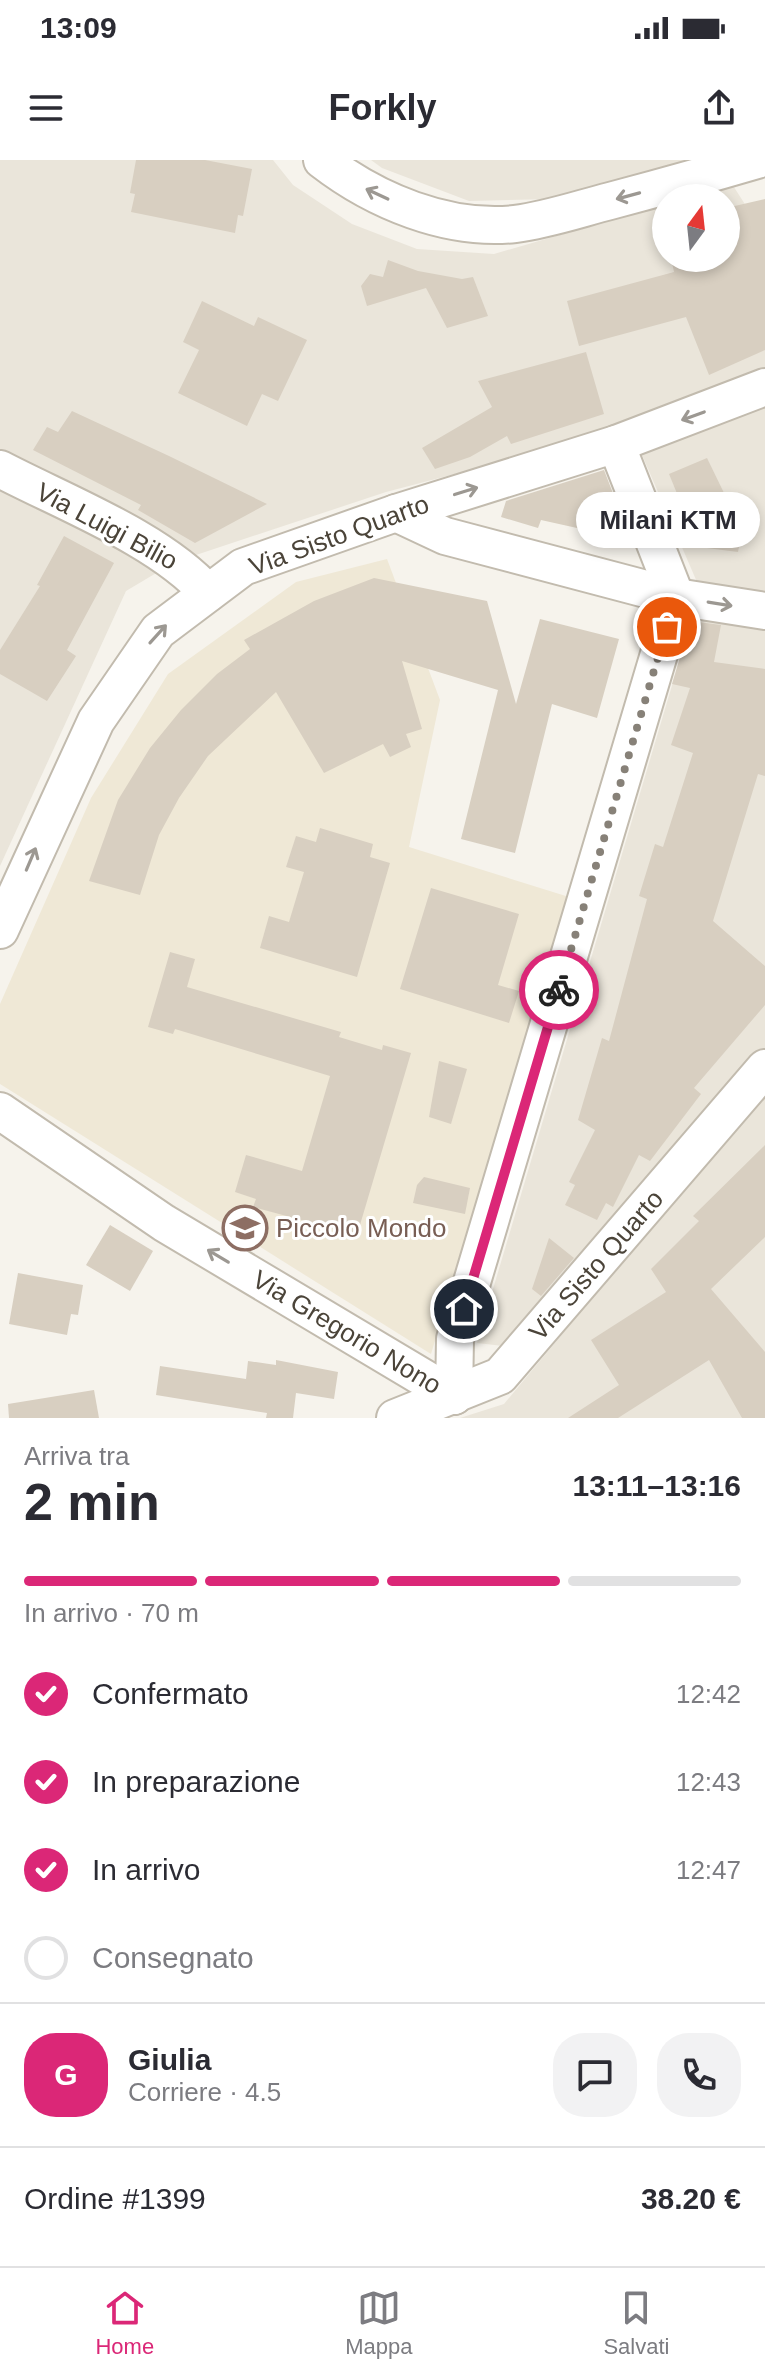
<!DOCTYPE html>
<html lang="it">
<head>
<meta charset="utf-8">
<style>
	:root { --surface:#fff; --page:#f2f2f3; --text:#2b2b33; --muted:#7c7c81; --line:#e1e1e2; --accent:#db2777 }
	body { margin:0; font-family:Arial,sans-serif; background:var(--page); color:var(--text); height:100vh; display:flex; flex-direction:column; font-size:30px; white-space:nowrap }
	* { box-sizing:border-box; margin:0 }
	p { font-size:26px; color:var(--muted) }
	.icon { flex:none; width:44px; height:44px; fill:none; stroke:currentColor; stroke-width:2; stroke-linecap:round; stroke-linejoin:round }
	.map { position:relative; height:1258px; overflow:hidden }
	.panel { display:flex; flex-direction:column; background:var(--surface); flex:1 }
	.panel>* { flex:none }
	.needle { width:52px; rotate:15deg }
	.buttons { position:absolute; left:652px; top:24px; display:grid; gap:16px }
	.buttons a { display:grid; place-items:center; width:88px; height:88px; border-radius:50%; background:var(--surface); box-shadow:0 4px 12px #0003; font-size:40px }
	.pin { position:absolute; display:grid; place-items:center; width:68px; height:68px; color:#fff; margin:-34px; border:4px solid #fff; border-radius:50%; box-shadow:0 2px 8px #0007 }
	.courier { position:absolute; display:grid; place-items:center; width:80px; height:80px; margin:-40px; border:6px solid #db2777; border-radius:50%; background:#fff; color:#222; box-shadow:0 2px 10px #0007 }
	.bubble { position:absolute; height:56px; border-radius:28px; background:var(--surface); box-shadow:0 4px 12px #0003; font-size:26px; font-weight:600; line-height:56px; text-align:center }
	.headline em { font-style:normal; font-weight:600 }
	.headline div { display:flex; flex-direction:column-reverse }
	.headline { display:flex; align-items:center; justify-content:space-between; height:136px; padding:0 24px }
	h1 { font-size:52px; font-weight:600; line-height:60px }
	.bar { display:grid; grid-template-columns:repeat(4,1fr); gap:12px 8px; align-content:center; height:96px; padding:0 24px }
	.bar i { height:10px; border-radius:6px; background:var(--line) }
	.bar .on { background:var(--accent) }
	.bar p { grid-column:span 4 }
	.line { display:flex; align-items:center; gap:20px; padding:0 24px; border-top:2px solid var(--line) }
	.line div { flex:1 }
	.round { display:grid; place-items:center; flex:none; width:84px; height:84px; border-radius:32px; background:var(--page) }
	ol { padding:0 24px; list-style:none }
	li { display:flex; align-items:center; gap:24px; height:88px }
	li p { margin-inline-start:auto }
	li .icon { padding:8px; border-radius:50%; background:var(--accent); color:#fff; stroke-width:4 }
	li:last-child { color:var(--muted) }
	li i { width:44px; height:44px; border:4px solid var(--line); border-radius:50% }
	.status { display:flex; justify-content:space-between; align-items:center; height:56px; padding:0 40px; background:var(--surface); direction:ltr }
	.status svg { height:22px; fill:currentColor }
	header { display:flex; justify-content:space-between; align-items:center; height:104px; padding:0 24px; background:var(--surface); font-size:36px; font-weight:600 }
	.tabs { display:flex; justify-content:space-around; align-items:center; height:112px; border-top:2px solid var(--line); background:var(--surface); font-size:22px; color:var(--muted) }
	.tabs a { display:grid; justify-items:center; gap:4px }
	.tabs .on { color:var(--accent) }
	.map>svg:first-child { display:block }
</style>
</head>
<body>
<div class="status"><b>13:09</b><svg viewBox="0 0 49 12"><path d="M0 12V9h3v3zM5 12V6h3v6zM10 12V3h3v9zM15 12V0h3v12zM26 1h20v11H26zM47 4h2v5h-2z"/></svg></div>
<header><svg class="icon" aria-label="menu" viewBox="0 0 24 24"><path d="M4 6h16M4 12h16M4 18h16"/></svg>Forkly<svg class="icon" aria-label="share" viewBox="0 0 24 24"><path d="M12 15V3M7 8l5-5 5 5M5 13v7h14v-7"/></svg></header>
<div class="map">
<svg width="765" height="1258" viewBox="0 0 765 1258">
	<rect width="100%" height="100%" fill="#f6f3ec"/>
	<g fill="#eae5da">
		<path d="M0,0H273L293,25L352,64L417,89L494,94L666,44V98H726V38H685L732,24L748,49L765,136V209L600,276L386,332L190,397L0,291Z"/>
		<path d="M371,0H698L552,39L469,41L382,8Z"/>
		<path d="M765,242V433L697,422L642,295Z"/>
		<path d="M0,320L163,409L126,431L0,706Z"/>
		<path d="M692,458L765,469V888L521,1179L503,1186L477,1183Z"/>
		<path d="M765,930V1258H460L504,1244Z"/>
	</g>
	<path fill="#efe8d6" d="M387,399L440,540L409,687L569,737L431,1194L0,924V844L91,638L168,514L296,422Z"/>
	<g fill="#d8cfc1">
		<path d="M136,0H205L252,9L243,56L238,55L235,73L131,52L135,34L130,33Z"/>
		<path d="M765,39V190L709,215L686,157L579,186L567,141L674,112L671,98H726V48Z"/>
		<path d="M388,100L418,111L462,119L473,117L488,156L447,168L426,128L367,146L361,126L370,114L383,117Z"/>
		<path d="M202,141L254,166L258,157L307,180L278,241L262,234L247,266L178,233L199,190L183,182Z"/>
		<path d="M586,192L604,254L511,284L507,276L470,297L435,309L422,288L492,247L478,221Z"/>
		<path d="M72,251L169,296L267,344L195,383L138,350L141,345L33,290L47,267L58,272Z"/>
		<path d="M707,298L742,370L738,392L699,387L669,314Z"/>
		<path d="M604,310L631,380L541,360L538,368L501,357L506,341Z"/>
		<path d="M64,376L114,403L67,490L76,496L47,541L0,514V490L40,426L37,425Z"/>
		<path d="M374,418L487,441L516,544L540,459L619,479L597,558L552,544L515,693L461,679L498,530L402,501L422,569L406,574L411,587L390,597L383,584L324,613L276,532L208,596L179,638L159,675L140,735L89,721L118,640L150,588L181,550L217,514L250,489L244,480L314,441Z"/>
		<path d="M691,461L721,465L714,502L765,509V616L758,614L713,761L765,806V845L694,928L701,934L650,1001L639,995L613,1047L606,1043L597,1060L565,1045L575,1025L569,1022L595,970L578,960L602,878L609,881L647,739L639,736L655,684L663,687L693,593L671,585L690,528L672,524Z"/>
		<path d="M320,668L373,684L370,697L390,703L357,817L260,788L269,756L289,762L304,712L286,707L296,676L316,682Z"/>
		<path d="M431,728L519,754L498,825L519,831L509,863L400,829Z"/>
		<path d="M170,792L195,799L187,827L341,872L339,877L382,890L383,885L411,893L357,1075L253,1047L256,1039L235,1032L246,995L302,1011L330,916L175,869L173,874L148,867Z"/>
		<path d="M439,901L467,909L451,964L429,957Z"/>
		<path d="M765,985V1077L711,1129L765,1192V1258H742L709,1200L618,1258H568L619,1225L591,1180L666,1132L651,1109L699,1061L693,1056Z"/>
		<path d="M424,1017L470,1028L465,1054L413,1043L417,1025Z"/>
		<path d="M110,1065L153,1091L130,1131L86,1105Z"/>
		<path d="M549,1078L574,1098L541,1136L532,1129Z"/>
		<path d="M18,1113L83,1125L78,1155L71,1154L67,1175L9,1164Z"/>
		<path d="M276,1200L338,1212L334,1239L296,1233L293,1258H266L267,1253L156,1235L160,1206L246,1219L248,1201L276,1205Z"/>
		<path d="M94,1230L99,1258H9L8,1244Z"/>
	</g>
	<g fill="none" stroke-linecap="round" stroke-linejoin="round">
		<g stroke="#c2bbae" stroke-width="40">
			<g id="minor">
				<path d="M322,0C375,41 447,71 515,64C547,60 579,49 610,41C659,28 709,14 757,0"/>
				<path d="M616,284L676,437"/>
				<path d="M0,309C65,343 160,379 208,433"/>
				<path d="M396,353L445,376L676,437L765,451"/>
				<path d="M0,770L96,561L158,471L243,407L396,353L616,284L765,227"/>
				<path d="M0,951L164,1063L454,1236"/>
				<path d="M454,1236L455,1179L676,437"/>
				<path d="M395,1258L500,1216L765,908"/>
			</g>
		</g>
		<use href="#minor" stroke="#fff" stroke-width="36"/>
	</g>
	<defs><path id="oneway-shaft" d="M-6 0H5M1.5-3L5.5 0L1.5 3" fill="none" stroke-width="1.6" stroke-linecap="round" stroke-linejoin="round" transform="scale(2)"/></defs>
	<g stroke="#9c9892">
		<use href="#oneway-shaft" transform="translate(377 34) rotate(-155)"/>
		<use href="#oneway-shaft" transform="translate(628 36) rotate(165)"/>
		<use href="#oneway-shaft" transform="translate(693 256) rotate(160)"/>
		<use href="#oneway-shaft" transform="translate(466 331) rotate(-17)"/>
		<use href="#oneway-shaft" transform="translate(720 444) rotate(9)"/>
		<use href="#oneway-shaft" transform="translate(158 474) rotate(-48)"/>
		<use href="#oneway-shaft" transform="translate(31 699) rotate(-67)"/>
		<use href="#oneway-shaft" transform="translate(218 1096) rotate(-149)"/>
	</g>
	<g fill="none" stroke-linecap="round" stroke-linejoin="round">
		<path stroke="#878178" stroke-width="8" stroke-dasharray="0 14.4" d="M559,830L667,467"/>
		<path stroke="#db2777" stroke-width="10" d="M464,1149L559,830"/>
	</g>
	<defs>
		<g id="school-ring" transform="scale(2.3)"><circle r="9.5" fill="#fff" stroke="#8d6e63" stroke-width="1.5"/><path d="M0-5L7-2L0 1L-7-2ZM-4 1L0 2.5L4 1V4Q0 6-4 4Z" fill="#8d6e63"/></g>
	</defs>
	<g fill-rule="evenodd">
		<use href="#school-ring" x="245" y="1068"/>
	</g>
	<g text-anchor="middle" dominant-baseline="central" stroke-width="6" stroke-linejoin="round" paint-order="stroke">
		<g font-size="26" fill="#4b4439" stroke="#fff">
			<text transform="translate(107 366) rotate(28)">Via Luigi Bilio</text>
			<text transform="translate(339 375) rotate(-20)">Via Sisto Quarto</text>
			<text transform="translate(596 1105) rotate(-49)">Via Sisto Quarto</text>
			<text transform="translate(347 1172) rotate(31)">Via Gregorio Nono</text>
		</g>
		<g font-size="26" fill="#785e54" stroke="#fff" text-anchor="start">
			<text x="276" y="1068">Piccolo Mondo</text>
		</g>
	</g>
</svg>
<div class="buttons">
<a><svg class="needle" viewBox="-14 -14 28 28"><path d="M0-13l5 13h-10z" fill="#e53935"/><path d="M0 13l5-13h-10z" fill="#7c7c81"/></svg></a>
</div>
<div class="pin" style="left:667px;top:467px;background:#ea580c"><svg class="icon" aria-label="bag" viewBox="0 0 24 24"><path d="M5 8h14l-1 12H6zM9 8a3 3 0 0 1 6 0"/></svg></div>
<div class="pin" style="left:464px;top:1149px;background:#1f2937"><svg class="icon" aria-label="home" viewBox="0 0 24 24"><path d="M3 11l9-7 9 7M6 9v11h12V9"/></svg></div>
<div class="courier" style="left:559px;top:830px"><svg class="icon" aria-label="bike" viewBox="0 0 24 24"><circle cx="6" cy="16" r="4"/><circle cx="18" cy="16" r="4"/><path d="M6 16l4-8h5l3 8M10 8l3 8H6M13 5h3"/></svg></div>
<div class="bubble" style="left:576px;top:332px;width:184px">Milani KTM</div>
</div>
<section class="panel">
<div class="headline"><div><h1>2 min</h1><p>Arriva tra</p></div><em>13:11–13:16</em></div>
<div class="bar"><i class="on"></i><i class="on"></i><i class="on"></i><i></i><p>In arrivo · 70 m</p></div>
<ol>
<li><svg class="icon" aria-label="check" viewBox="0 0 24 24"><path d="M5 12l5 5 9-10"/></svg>Confermato<p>12:42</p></li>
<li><svg class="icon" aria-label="check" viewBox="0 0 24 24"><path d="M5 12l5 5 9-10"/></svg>In preparazione<p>12:43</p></li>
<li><svg class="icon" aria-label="check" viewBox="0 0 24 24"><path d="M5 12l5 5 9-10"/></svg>In arrivo<p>12:47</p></li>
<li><i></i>Consegnato</li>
</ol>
<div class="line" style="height:144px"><b class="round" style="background:var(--accent);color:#fff">G</b><div><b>Giulia</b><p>Corriere · 4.5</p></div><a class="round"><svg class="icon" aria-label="chat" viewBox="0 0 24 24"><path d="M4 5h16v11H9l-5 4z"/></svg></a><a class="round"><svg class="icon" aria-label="phone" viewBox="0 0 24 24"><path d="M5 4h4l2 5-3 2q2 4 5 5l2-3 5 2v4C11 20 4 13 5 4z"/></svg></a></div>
<div class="line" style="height:104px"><div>Ordine #1399</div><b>38.20 €</b></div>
</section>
<nav class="tabs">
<a class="on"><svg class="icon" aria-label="home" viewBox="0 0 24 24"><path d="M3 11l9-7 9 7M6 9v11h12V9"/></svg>Home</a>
<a><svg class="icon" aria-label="map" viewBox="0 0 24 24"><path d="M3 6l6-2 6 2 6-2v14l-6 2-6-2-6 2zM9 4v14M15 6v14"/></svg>Mappa</a>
<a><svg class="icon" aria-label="saved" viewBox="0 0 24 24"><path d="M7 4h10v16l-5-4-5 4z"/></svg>Salvati</a>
</nav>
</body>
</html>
